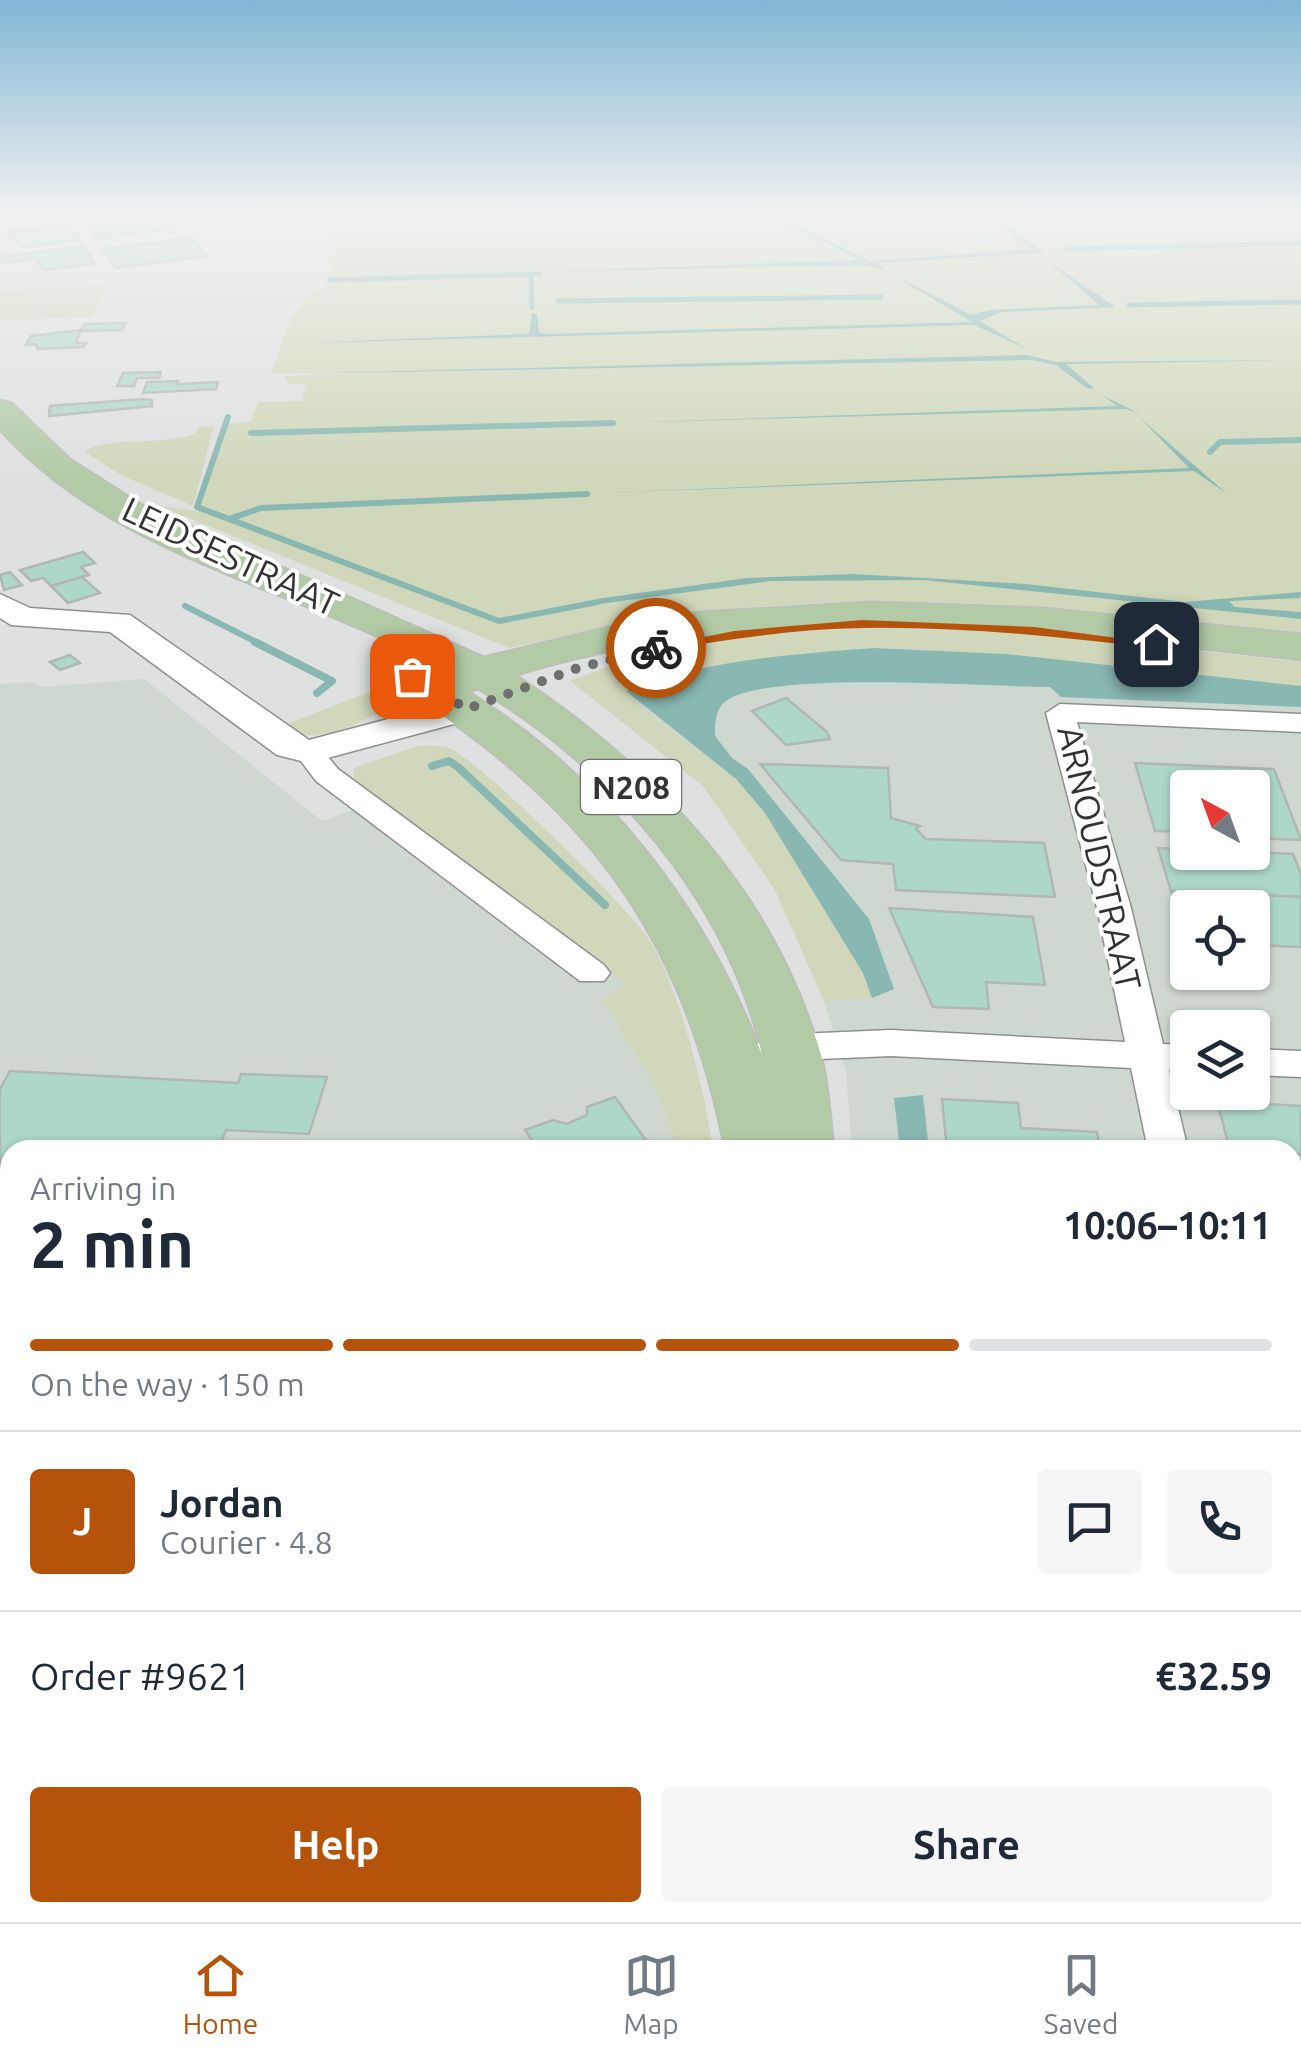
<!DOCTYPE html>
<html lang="en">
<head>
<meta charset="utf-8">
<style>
	:root { --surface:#fff; --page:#f6f6f7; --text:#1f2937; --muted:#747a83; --line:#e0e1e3; --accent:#b45309 }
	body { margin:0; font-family:Ubuntu,sans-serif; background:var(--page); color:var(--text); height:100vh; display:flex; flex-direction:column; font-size:38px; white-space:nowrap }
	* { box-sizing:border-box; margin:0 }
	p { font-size:32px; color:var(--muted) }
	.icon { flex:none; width:55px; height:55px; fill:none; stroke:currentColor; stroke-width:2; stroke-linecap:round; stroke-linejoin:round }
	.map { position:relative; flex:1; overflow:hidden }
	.sheet { position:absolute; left:0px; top:1140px; width:1302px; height:782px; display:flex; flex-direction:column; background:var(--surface); border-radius:30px 30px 0 0; box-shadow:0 2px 8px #0004 }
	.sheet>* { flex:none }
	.needle { width:65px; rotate:319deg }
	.buttons { position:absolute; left:1170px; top:770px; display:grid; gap:20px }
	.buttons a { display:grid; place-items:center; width:100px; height:100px; border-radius:10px; background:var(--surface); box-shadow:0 2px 8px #0004; font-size:50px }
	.pin { position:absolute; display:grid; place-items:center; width:85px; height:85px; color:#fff; margin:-42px; border-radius:20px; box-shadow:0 5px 15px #0006 }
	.courier { position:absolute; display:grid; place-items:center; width:100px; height:100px; margin:-50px; border:8px solid #b45309; border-radius:50%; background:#fff; color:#222; box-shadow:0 2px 12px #0007 }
	.overview em { font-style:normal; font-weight:700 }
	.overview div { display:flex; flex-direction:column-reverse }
	.overview { display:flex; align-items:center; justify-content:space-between; height:170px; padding:0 30px }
	h1 { font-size:65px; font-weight:700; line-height:75px }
	.bar { display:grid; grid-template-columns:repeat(4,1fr); gap:15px 10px; align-content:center; height:120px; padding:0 30px }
	.bar i { height:12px; border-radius:8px; background:var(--line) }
	.bar .current { background:var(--accent) }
	.bar p { grid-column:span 4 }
	.line { display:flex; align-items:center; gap:25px; padding:0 30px; border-top:2px solid var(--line) }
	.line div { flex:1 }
	.round { display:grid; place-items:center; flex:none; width:105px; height:105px; border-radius:10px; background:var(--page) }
	.button { display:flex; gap:20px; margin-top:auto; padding:20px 30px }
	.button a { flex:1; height:115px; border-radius:10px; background:var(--accent); color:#fff; font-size:40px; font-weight:700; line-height:115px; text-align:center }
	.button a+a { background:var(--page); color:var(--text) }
	.tabs { display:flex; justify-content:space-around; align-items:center; height:140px; border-top:2px solid var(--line); background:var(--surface); font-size:28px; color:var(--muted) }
	.tabs a { display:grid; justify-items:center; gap:5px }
	.tabs .current { color:var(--accent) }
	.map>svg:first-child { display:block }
</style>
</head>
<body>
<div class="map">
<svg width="1301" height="1922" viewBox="0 0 1301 1922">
	<rect width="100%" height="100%" fill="#dee1df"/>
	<g fill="#ced8d0" fill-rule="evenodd">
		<path d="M1301,674V1922H761L762,1912H1292V1150H852L846,1071L799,922L732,806L604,685ZM1188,788H1252V852H1188ZM1188,908H1252V972H1188ZM1188,1028H1252V1092H1188Z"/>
		<path d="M144,679L322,821L369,804L626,985L601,999L652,1080L679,1150H10V1456H0V684L32,682L42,687Z"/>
	</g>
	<g fill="#d1d7ba">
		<path d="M302,213H1301V643L949,604L863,601L736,608L664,617L509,648L159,506L211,513L199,507L226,434L221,433L227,424L251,422L258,402L302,401L307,385L288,384L284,376L358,373H272C295,305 295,283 373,278L327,279L340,246L325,233L387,230L321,231Z"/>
		<path d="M106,286L93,316L0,321V290Z"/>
		<path d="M214,426L193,506L121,475L84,451C108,436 162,446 194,434L199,427Z"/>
		<path d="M861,629L1007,630L1301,662V686L1006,654L874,648L803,653L667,675L630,699L736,779L765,813L863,973L872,998L824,1001L775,890L703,786L570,681C661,644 763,631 861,629Z"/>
		<path d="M367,693L386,702L387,708C348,729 316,745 274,729Z"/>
		<path d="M417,746C426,746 439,745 448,748C476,756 628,908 648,938C679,986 705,1092 713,1150H679L652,1080L601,999L626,985L353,782L354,768Z"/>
	</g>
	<g fill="#89b8b3">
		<path d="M988,215H993L1039,249H1047L1041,253L876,263L886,271L863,265L536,272L858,260L787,224L792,223L871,261L1030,249Z"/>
		<path d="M1044,258L1116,307L1002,312L980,321L1027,349L974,325L301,343L529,334L532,313H537L539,332L546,334L972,322L902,281H906L971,315L990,310L1099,305Z"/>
		<path d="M1027,355L1056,362L1301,360L1066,364L1094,388L1088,389L1056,365L1032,360L290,374Z"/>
		<path d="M1102,395L1138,413L1125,409L612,423L1117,406Z"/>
		<path d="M1139,417L1226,493L1194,471L604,493L1189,468Z"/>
		<path d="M854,574L1026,584L1185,602L1301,592L1300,598L1229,601L1235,607L1301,612V619L924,580L771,581L599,604L596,599L747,578Z"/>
		<path d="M874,648L1006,654L1301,686V707L1061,697L1050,687C989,687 767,670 726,701C715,709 715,724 715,736L732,758L748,769L869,919L894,989L872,998L863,973L765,813L736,779L626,691C703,660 791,654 874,648Z"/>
		<path d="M923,1095L929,1150H900L894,1098Z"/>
		<path d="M1292,1551H1301V1674L1293,1673Z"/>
	</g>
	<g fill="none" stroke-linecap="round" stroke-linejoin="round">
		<g stroke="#89b8b3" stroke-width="5">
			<path d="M1066,249L1301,243"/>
			<path d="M531,274L532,307"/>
			<path d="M329,280L539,274"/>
			<path d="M558,301L881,297"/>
			<path d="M1129,305L1301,302"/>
		</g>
		<g stroke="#89b8b3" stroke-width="6">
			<path d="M228,417L197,507L499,621L598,602"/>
			<path d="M251,433L613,423"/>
			<path d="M1210,452L1220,442L1301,440"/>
			<path d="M229,519L261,508L587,494"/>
			<path d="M185,606L260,644"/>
		</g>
		<g stroke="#89b8b3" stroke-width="8">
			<path d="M255,642L332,681L317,693"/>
			<path d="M432,766L449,761L458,767L605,905"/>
		</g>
	</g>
	<g fill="#add8c8" stroke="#b2b6b4" stroke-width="2.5">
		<path d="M168,214L179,228L95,238L86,224Z"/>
		<path d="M71,226L80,240L23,247L4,231Z"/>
		<path d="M192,238L207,256L115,268L103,249Z"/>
		<path d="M84,246L95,264L43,270L36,259L0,263V257Z"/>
		<path d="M125,323L122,330L81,331L85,324Z"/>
		<path d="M81,330L76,343H86L84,347L37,349L36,344L26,345L31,336Z"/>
		<path d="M161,372L159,378H137L134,386H117L123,373Z"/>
		<path d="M178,381L177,384L218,382L216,389L143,393L147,382Z"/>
		<path d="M144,399L152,400V406L49,416L50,406Z"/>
		<path d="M83,552L95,563L81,567L89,575L51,586L43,578L31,581L20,570Z"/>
		<path d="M10,572L22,585L4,590L0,575Z"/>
		<path d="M82,577L100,593L68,603L51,586Z"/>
		<path d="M70,655L80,663L60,670L50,662Z"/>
		<path d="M786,698L827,732L830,739L786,745L752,711Z"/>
		<path d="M1135,763L1274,769L1301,840L1252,838V788H1188V832L1155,831Z"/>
		<path d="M760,764L888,768L891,818L920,826L916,829L926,839L1044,843L1055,897L896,890L893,864L841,860Z"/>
		<path d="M1158,848L1293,854L1301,874V897L1171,891Z"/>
		<path d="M1171,891L1301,897V947L1252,945V908H1188L1185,942Z"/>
		<path d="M889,908L1033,917L1045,985L986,982L989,1009L933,1007Z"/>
		<path d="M10,1071L238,1083L241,1074L327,1077L309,1134L226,1130L218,1150H10V1446L0,1445V1089Z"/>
		<path d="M615,1097L653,1150H538L525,1130L553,1120L567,1124L587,1115V1107Z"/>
		<path d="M942,1099L1018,1103L1021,1128L1097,1132L1100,1150H947Z"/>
		<path d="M1217,1101L1301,1106V1154L1230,1150Z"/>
		<path d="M1292,1176H1301V1260L1292,1259Z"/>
		<path d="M1098,1912H1204L1205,1922H1099Z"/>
	</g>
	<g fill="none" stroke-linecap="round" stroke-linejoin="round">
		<g stroke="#8e908e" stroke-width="3">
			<g id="minor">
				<path d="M1060,704L1301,714V732L1077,722L1131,908L1163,1044L1188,1045V1071L1169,1070L1188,1150H1148L1131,1068L891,1056L774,1061L761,1057L755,1048L761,1039L774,1035L891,1030L1125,1042L1097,908L1046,713Z"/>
				<path d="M309,743L319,746L338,769L604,965L610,973L604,981H580L316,781L294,752Z"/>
				<path d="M1252,1049L1301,1051V1077L1252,1075Z"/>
			</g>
		</g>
		<g stroke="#8e908e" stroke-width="3">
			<path id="tertiary" d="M0,594L30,608L130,615L309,740L467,698L480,701L485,709L480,717L309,763L277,755L110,632L11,625L0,618Z"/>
		</g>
		<g stroke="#bdbebd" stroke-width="3">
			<g id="primary">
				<path d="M0,400L12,403L70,459L139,503L484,657L613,626L700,612L872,602L1042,608L1301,634V660C1042,630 771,597 516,675C653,766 769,885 818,1045C829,1079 830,1115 834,1150H725C680,925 583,805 393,682L386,673L393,664L408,660L442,675L446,671C301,589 116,559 0,430ZM478,689C612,769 728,901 762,1055C706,907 604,776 469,692Z"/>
				<path d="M635,1912H729L726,1922H632Z"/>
			</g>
		</g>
		<use href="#minor" fill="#fff" fill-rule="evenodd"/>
		<use href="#tertiary" fill="#fff" fill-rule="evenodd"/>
		<use href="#primary" fill="#b2caa5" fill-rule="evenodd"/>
	</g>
	<linearGradient id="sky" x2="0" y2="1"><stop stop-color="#82b6d3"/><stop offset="0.44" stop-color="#f0f2f1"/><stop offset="1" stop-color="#f0f2f1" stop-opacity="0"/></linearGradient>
	<rect width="1301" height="482" fill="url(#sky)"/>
	<path fill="#b45309" d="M862,620L1034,627L1162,644L1156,648C1059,637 961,626 863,628C794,629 724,640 656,651L650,648L734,631Z"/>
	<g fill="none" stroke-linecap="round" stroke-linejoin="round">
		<path stroke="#6e706f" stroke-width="10" stroke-dasharray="0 18" d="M412,676L467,709L578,668L656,648"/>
	</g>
	<g text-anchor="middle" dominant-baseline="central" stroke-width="8" stroke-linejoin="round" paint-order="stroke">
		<rect fill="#fff" stroke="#707070" stroke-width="2.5" x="581" y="760" width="100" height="54" rx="8"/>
		<g font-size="32" font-weight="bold" fill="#323332">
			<text x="631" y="787">N208</text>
		</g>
		<g font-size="35" fill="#323332" stroke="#fff">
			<text transform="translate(231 556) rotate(25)">LEIDSESTRAAT</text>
			<text transform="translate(1100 858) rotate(77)">ARNOUDSTRAAT</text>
		</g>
	</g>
</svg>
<div class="buttons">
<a><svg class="needle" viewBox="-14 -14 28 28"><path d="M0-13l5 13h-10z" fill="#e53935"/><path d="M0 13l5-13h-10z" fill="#747a83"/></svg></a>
<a><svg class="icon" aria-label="locate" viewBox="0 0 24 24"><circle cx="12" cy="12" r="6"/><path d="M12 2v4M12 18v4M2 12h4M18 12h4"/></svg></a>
<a><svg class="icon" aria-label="layers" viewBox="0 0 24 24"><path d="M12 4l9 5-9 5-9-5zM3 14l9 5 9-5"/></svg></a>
</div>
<div class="pin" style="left:412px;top:676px;background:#ea580c"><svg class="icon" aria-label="bag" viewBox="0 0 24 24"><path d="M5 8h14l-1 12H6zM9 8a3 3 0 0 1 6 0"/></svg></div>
<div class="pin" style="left:1156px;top:644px;background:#1f2937"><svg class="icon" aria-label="home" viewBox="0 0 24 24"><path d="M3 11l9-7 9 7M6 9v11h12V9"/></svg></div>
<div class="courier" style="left:656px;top:648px"><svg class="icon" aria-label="bike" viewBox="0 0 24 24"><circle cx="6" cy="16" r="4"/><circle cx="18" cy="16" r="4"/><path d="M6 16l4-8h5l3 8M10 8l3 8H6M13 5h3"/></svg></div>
<section class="sheet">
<div class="overview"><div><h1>2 min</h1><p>Arriving in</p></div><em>10:06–10:11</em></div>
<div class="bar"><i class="current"></i><i class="current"></i><i class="current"></i><i></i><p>On the way · 150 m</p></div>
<div class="line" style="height:180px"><b class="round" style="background:var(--accent);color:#fff">J</b><div><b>Jordan</b><p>Courier · 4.8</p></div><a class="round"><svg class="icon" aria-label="chat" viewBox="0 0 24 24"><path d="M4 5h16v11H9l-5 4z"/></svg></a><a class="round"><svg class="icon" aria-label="phone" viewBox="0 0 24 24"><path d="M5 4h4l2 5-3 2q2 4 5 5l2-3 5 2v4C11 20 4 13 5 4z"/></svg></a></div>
<div class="line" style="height:130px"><div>Order #9621</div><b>€32.59</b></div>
<div class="button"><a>Help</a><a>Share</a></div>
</section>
</div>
<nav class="tabs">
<a class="current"><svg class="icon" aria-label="home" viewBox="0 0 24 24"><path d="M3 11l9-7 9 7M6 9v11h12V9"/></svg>Home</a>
<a><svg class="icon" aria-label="map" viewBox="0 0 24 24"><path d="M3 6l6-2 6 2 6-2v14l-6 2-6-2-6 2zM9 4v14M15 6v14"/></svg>Map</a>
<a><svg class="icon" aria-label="saved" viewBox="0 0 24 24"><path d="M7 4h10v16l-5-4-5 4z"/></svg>Saved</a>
</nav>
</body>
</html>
